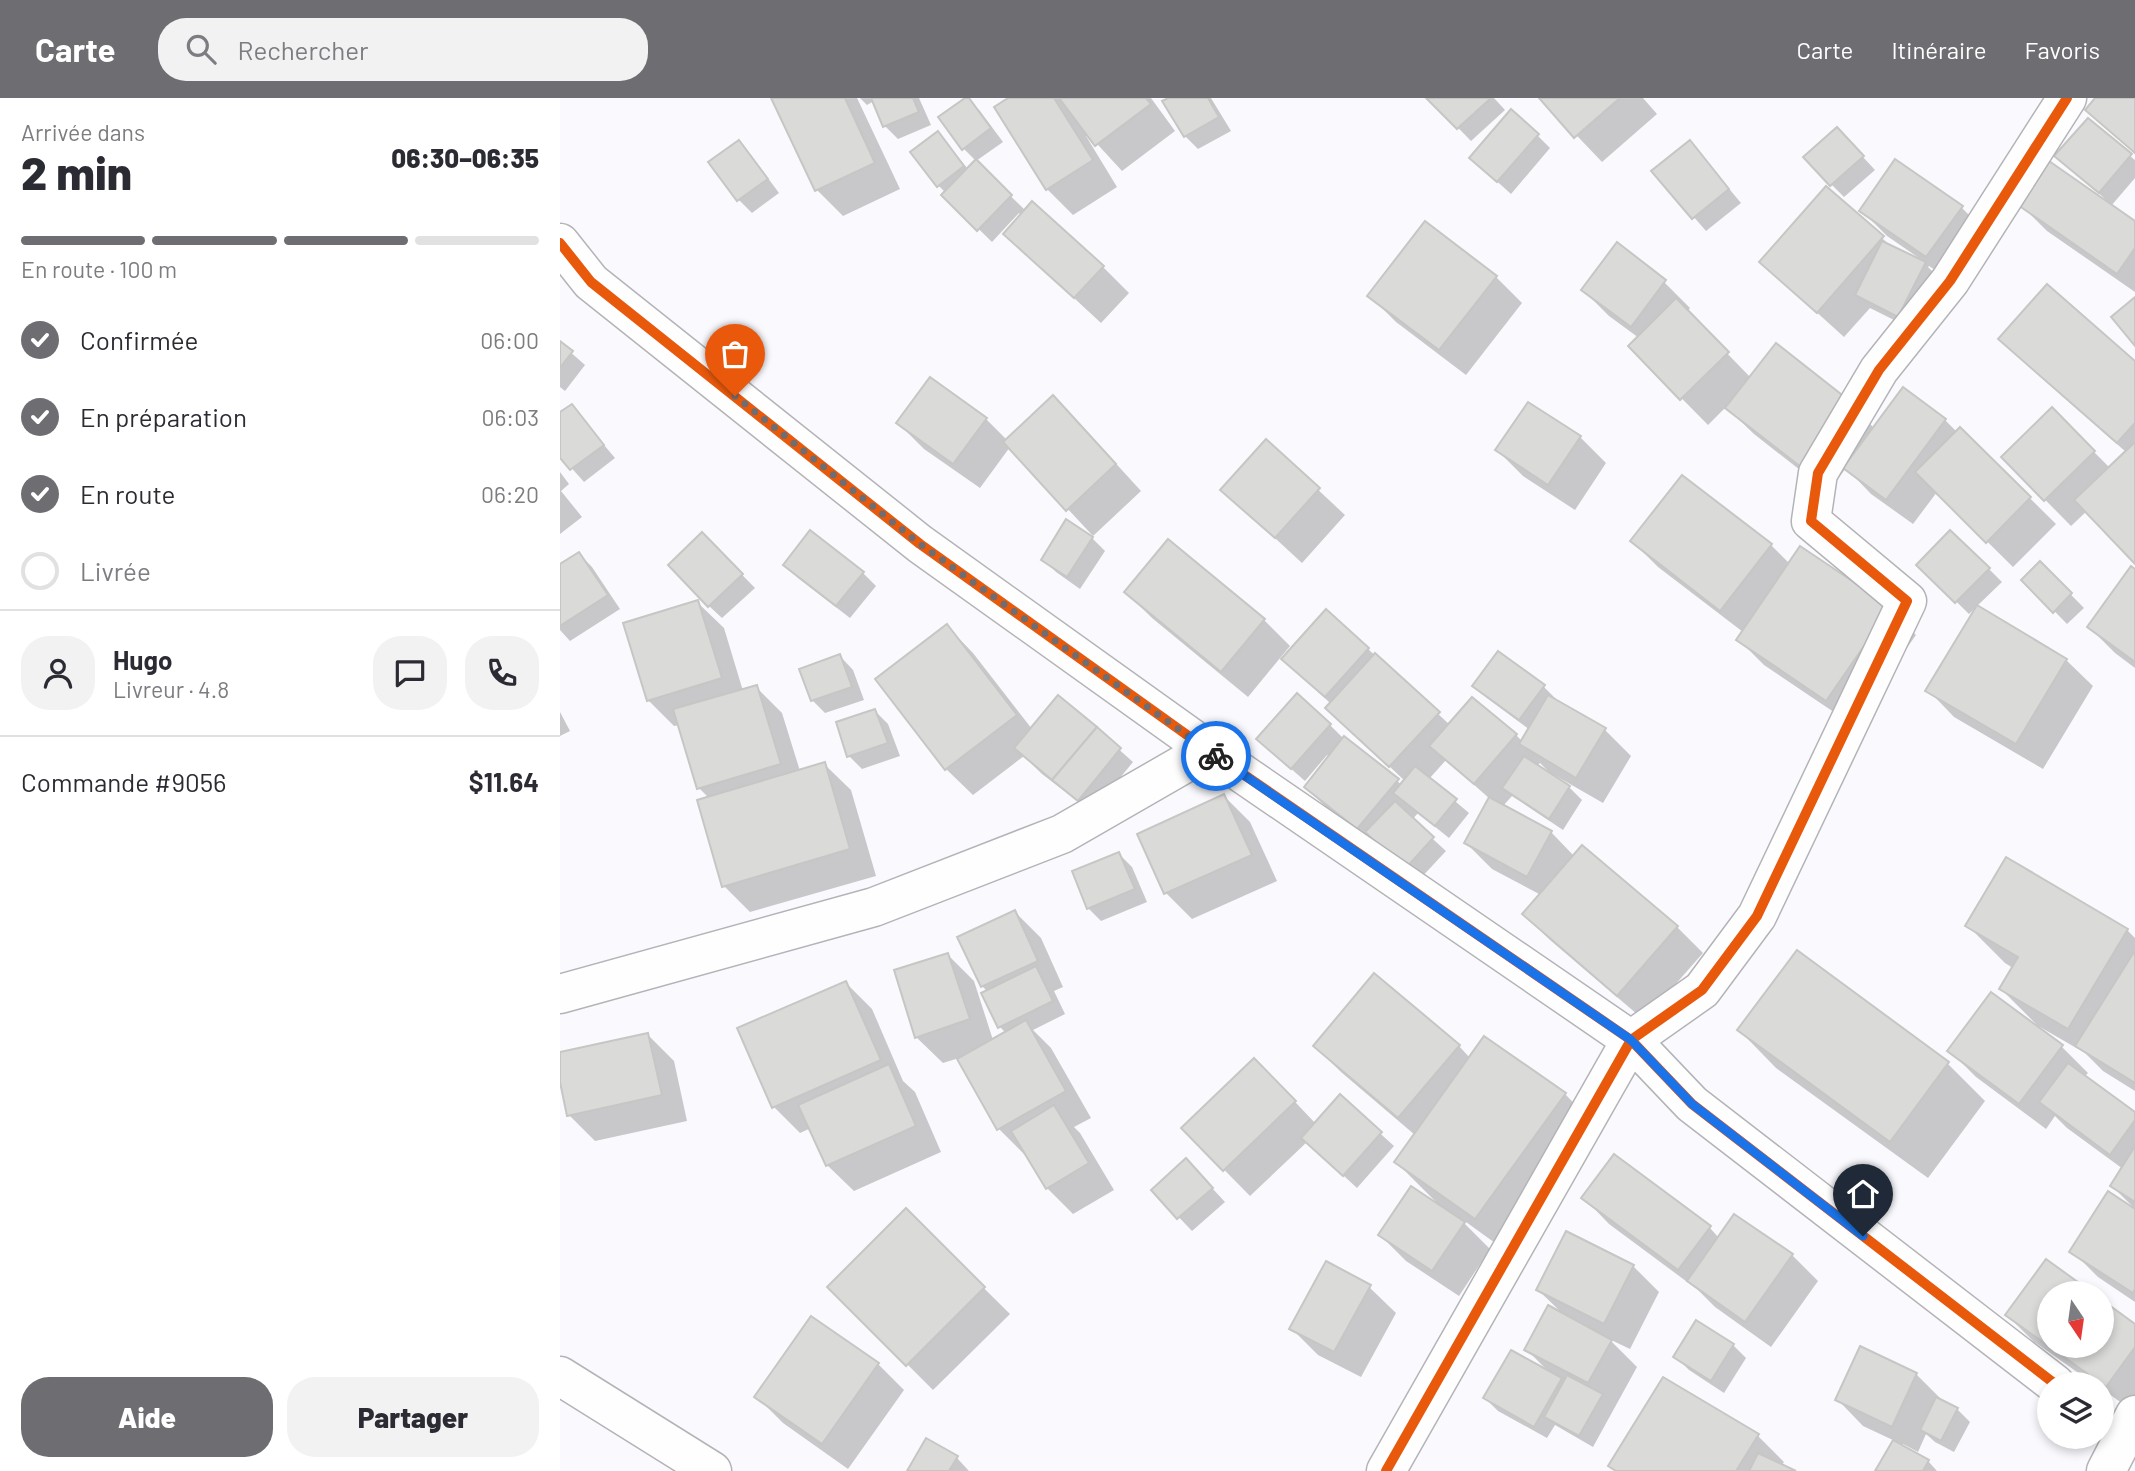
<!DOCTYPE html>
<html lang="fr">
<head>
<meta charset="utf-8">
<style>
	:root { --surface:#fff; --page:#f2f2f3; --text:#2b2b33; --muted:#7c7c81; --line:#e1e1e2; --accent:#6e6d72 }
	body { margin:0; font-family:Barlow,sans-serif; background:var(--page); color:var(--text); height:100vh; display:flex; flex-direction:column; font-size:26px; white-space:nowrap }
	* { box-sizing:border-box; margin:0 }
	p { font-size:23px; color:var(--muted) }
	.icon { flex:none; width:38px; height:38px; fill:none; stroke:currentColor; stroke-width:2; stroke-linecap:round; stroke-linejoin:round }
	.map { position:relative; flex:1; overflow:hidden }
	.side { display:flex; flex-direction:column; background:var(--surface); width:560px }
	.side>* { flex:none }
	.needle { width:46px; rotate:167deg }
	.fabs { position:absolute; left:1477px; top:1183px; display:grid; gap:14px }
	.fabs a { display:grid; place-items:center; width:77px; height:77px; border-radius:50%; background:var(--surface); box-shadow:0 4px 10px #0003; font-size:35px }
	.pin { position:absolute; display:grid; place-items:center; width:60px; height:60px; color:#fff; margin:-72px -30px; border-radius:50% 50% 50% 0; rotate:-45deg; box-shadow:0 0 7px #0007 }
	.pin .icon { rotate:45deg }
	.courier { position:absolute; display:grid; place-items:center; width:70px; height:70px; margin:-35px; border:5px solid #1a73e8; border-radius:50%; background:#fff; color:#222; box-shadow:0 2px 9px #0007 }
	.overview em { font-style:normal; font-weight:800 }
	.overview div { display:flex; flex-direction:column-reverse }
	.overview { display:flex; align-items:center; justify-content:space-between; height:119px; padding:0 21px }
	h1 { font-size:46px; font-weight:800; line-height:52px }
	.bar { display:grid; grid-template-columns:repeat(4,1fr); gap:10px 7px; align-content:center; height:84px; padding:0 21px }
	.bar i { height:9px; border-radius:5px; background:var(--line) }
	.bar .selected { background:var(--accent) }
	.bar p { grid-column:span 4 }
	.line { display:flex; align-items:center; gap:18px; padding:0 21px; border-top:2px solid var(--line) }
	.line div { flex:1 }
	.round { display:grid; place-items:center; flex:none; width:74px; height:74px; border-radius:28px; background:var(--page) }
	ol { padding:0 21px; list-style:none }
	li { display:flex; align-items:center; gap:21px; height:77px }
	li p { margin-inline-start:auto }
	li .icon { padding:7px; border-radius:50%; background:var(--accent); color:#fff; stroke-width:4 }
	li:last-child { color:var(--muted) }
	li i { width:38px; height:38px; border:4px solid var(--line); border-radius:50% }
	.action { display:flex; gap:14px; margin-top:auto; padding:14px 21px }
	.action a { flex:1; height:80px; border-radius:28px; background:var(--accent); color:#fff; font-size:28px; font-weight:800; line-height:80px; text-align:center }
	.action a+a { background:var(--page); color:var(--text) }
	header { display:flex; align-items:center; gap:42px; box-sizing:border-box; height:98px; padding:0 35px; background:var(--accent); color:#fff }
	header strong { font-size:33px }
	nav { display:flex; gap:38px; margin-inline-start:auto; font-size:24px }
	.search { width:490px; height:63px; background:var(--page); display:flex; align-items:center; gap:18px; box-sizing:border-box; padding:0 24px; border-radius:28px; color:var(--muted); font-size:26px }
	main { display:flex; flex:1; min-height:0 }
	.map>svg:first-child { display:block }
</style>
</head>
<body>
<header>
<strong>Carte</strong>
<div class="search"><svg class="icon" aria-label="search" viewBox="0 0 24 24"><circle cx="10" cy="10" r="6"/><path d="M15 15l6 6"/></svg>Rechercher</div>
<nav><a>Carte</a><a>Itinéraire</a><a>Favoris</a></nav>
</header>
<main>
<section class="side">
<div class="overview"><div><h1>2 min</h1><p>Arrivée dans</p></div><em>06:30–06:35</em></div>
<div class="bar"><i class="selected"></i><i class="selected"></i><i class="selected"></i><i></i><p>En route · 100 m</p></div>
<ol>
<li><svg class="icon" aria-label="check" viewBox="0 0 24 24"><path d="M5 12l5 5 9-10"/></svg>Confirmée<p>06:00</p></li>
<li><svg class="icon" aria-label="check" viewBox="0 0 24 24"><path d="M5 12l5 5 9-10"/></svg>En préparation<p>06:03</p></li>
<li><svg class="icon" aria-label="check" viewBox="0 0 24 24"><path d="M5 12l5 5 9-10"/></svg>En route<p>06:20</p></li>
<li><i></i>Livrée</li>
</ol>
<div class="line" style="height:126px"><a class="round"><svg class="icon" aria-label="person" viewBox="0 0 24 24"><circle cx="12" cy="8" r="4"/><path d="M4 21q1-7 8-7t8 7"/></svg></a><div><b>Hugo</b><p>Livreur · 4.8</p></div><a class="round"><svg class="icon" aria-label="chat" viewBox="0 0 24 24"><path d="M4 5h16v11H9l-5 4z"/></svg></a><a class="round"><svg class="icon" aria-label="phone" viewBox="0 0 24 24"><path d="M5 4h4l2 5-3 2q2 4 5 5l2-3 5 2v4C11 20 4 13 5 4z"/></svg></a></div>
<div class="line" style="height:91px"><div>Commande #9056</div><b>$11.64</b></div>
<div class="action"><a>Aide</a><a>Partager</a></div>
</section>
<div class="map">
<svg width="1575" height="1373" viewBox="0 0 1575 1373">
	<rect width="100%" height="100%" fill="#fafafe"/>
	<g fill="#0003" fill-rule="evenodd">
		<path d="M213,0H297L340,91L283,118L257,92Z"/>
		<path d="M300,0H359L371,27L338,41L325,28L314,3L307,7Z"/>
		<path d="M407,0L420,13L443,44L416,63L403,50Z"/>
		<path d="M451,0H591L615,33L562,73L528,36L526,38L557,89L513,117L487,91Z"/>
		<path d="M612,0H651L671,33L638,51L625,38L604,4Z"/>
		<path d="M869,0H934L945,12L911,43Z"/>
		<path d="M981,0H1083L1097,16L1042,64Z"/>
		<path d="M1537,0H1575V56L1527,12Z"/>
		<path d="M378,35L408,71L416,64L466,113L543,169L569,195L541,225L445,136L462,118L459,115L432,144L384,97L386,95L379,88Z"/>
		<path d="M977,37L990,50L951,96L911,60Z"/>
		<path d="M178,44L191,57L219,95L192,115L179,102L150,64Z"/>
		<path d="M1130,44L1181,105L1146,133L1094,73Z"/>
		<path d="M1290,45L1315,72L1284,99L1271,86Z"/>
		<path d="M1497,58H1570L1575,62V80L1551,108L1575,125V194L1487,133L1461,107L1543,102L1544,100Z"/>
		<path d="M1266,90L1333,150L1357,162L1359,160L1327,138L1301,112L1402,110L1428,136L1393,184L1369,168L1368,169L1378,179L1352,231L1310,210L1284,239L1201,164Z"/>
		<path d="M936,179L962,205L906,277L836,224L810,198Z"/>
		<path d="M1104,184L1130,210L1127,214L1191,280L1290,306L1314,330L1385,322L1397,334L1400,331L1496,426L1453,469L1377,394L1353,426L1311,396L1286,370L1268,394L1194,336L1166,309L1148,327L1070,248L1079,240L1049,218L1023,192Z"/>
		<path d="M1441,241L1575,265V464L1527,413L1511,428L1443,359L1492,312L1550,370L1566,354L1467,267Z"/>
		<path d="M0,245L25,267L5,293L0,289Z"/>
		<path d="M11,308L55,360L24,384L0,357V316Z"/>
		<path d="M426,321L447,342L519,325L581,393L533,438L450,349L420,390L364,351L338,325Z"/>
		<path d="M1020,339L1046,365L1015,412L963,378L937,352Z"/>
		<path d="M706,343L785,417L742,465L662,391Z"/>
		<path d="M0,374L9,386L1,393L22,419L0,436Z"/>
		<path d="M142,436L195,490L162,520L149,508Z"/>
		<path d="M532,440L545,453L520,491L496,474L483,461Z"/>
		<path d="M1072,443L1211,447L1230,466L1329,511L1356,537L1293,627L1204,567L1178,541L1183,534L1098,469Z"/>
		<path d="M19,456L32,469L60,511L10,543L0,532V468Z"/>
		<path d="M1480,465L1524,510L1507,526L1464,482Z"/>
		<path d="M225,467L303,475L316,488L290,520L238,480Z"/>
		<path d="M1359,467L1429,471L1442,484L1416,509L1506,562L1533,588L1483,671L1394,619L1368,592L1415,510L1409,516Z"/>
		<path d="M1575,473V570L1555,555L1529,529Z"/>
		<path d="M566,494L704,522L730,548L688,599L592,520Z"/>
		<path d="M137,504L164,530L183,593L196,589L222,615L240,673L264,666L291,692L316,778L190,814L164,788L149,700L139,690L120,627L114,628L88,602Z"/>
		<path d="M387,528L413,555L472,631L535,630L573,664L532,714L482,676L464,658L413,697L386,671Z"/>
		<path d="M808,551L890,627L956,637L963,644L970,632L927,600L914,587L984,589L997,602L995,603L1045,632L1071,658L1043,705L996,678L995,680L1009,689L1022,702L1003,732L952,698L943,708L991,734L1014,758L1117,829L1143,855L1084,922L990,842L964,816L981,797L932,771L906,745L930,701L886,662L869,681L909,715L889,740L858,715L852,722L886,753L859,782L772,715L746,689L770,659L767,657L745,683L712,654L770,627L784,641L842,687L845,683L767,610L771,606L724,561ZM980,665L990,675L989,677L977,668Z"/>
		<path d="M280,558L293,572L304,602L265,615L252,602Z"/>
		<path d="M315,613L328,626L340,658L302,671L289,658Z"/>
		<path d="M0,614L10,633L0,638Z"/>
		<path d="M664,698L690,724L717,783L632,821L606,795L579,737Z"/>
		<path d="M559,756L572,769L587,804L541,823L528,810Z"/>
		<path d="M455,814L481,840L503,889L494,893L505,916L473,932L491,950L531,1020L514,1029L520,1035L554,1092L513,1116L487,1090L467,1056L465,1057L439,1031L399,960L383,965L356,939L388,857L414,883L433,942L446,935L440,929L427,893L422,888Z"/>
		<path d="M1407,827L1567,832L1575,840V993L1543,973L1525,955L1480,929L1479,932L1502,949L1528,975L1524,979L1575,1016V1204L1538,1179L1512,1153L1575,1111L1552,1088L1563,1071L1507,1030L1495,1018L1486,1031L1416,979L1390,953L1479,929L1441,891L1453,870L1445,865Z"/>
		<path d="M1237,855L1388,966L1425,1003L1368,1080L1216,970L1179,932Z"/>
		<path d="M286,885L312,911L343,983L355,994L381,1054L294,1093L267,1067L251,1030L240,1035L214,1009Z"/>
		<path d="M88,937L114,963L127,1023L35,1043L9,1017L0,976V955Z"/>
		<path d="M755,948H899L910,960L1005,996L1042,1034L953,1158L906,1124L905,1126L930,1151L899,1198L846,1163L820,1137L878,1106L836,1064L855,1037L781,974Z"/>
		<path d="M720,988L756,1026L780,999L834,1048L797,1090L747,1044L690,1098L623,1030Z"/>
		<path d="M639,1076L665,1104L632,1133L593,1092Z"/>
		<path d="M1023,1099L1150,1130L1159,1140L1232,1157L1258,1183L1211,1249L1155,1209L1138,1192L1049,1126Z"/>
		<path d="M346,1113L450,1216L373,1292L270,1189Z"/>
		<path d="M1486,1163L1530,1195H1489V1248H1542V1204L1575,1228V1310L1573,1313L1542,1291V1286H1534L1473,1243L1447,1217Z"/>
		<path d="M1073,1168L1099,1194L1070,1251L1049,1241L1077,1269L1033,1349L995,1327L987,1340L938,1313L925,1300L988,1273L966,1251L1001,1214L978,1192Z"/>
		<path d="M809,1189L836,1215L801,1279L758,1257L732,1231Z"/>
		<path d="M1173,1247L1186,1260L1164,1295L1129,1272L1116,1259Z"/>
		<path d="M318,1266L344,1292L288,1371L223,1325L197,1299Z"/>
		<path d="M1356,1276L1382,1302L1397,1311L1410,1324L1394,1354L1375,1344L1366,1336L1358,1354L1343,1346L1342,1349L1368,1363L1377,1373H1317L1335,1343L1303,1328L1277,1301Z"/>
		<path d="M1198,1338L1224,1364L1221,1368L1232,1373H1056L1051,1368Z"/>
		<path d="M397,1360L409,1373H349Z"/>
	</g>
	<g fill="#dadad9" stroke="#c6c6c5" stroke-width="2">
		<path d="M211,0H285L315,65L255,93Z"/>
		<path d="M311,0H353L359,14L323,29Z"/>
		<path d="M405,0H409L431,30L402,52L378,19Z"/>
		<path d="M448,0H494L533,62L486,92L434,9Z"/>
		<path d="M499,0H586L591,6L535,48Z"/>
		<path d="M608,0H648L659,19L624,39L602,3Z"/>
		<path d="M866,0H931L897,31Z"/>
		<path d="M979,0H1060L1014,40Z"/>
		<path d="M1535,0H1575V55L1525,12Z"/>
		<path d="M951,11L979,36L937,84L909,60Z"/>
		<path d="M1528,20L1572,56L1539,95L1494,58Z"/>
		<path d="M1277,29L1304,58L1270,88L1243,59Z"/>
		<path d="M378,33L404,68L377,89L350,54Z"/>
		<path d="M179,42L208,81L177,103L148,64Z"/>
		<path d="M1130,42L1169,91L1132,121L1091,73Z"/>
		<path d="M416,61L452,97L417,133L381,97Z"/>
		<path d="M1335,61L1403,108L1366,159L1299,113Z"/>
		<path d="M1489,63L1575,123V150L1557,176L1458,107Z"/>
		<path d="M1266,88L1324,138L1257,215L1199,164Z"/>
		<path d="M472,103L544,168L514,200L443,136Z"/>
		<path d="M865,123L937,178L879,252L807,198Z"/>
		<path d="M1322,143L1366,164L1338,219L1295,197Z"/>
		<path d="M1057,144L1106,182L1071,229L1021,192Z"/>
		<path d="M1487,186L1575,263V325L1557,345L1438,241Z"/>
		<path d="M1575,199V248L1551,219Z"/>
		<path d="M1116,200L1169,254L1120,302L1068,248Z"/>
		<path d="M0,243L13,253L0,270Z"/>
		<path d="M1216,245L1291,304L1241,369L1165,310Z"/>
		<path d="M370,279L427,320L393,366L336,325Z"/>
		<path d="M1343,289L1386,321L1326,402L1283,370Z"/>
		<path d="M493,297L556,366L506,413L443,344Z"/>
		<path d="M968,304L1021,338L988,387L935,352Z"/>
		<path d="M12,306L44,347L10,372L0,360V314Z"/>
		<path d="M1492,309L1535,353L1484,403L1441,359Z"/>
		<path d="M1400,329L1471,399L1426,445L1355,374Z"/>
		<path d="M706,341L760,390L715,440L660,392Z"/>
		<path d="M1575,344V466L1514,402Z"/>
		<path d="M1122,377L1212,446L1160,513L1070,443Z"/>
		<path d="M506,421L533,439L507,479L481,462Z"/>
		<path d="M250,432L304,474L276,508L223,467Z"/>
		<path d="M1390,432L1430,470L1395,505L1356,467Z"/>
		<path d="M142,434L183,476L148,509L108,467Z"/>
		<path d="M608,441L705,521L661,574L564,494Z"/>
		<path d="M1240,448L1331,509L1266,603L1176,542Z"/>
		<path d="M19,454L48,497L0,528V466Z"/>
		<path d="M1480,463L1512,495L1493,515L1461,482Z"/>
		<path d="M1571,468L1575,471V564L1527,529Z"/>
		<path d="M138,502L162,580L87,603L63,525Z"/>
		<path d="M1417,507L1507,561L1456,646L1365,593Z"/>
		<path d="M766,511L809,550L765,599L721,561Z"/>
		<path d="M387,526L457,617L385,672L315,581Z"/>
		<path d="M938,553L985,587L959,622L912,588Z"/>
		<path d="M815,555L880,614L829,669L765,610Z"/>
		<path d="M280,556L292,589L251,603L239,571Z"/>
		<path d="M197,587L221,666L137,691L113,611Z"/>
		<path d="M737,595L771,626L731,671L696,641Z"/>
		<path d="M498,597L537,629L492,682L454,650Z"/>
		<path d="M988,597L1046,630L1016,680L959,646Z"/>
		<path d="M912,599L957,636L914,686L869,648Z"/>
		<path d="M315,611L328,645L287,659L276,624Z"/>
		<path d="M537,629L561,650L518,703L492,682Z"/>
		<path d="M784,638L839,681L797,731L744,689Z"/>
		<path d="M964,658L1010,688L989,721L942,690Z"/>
		<path d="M265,664L290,751L162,789L137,702Z"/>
		<path d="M855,668L897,701L875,728L833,695Z"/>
		<path d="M664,696L692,757L604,796L577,736Z"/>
		<path d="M929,699L992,733L967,779L904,745Z"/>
		<path d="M835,703L874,739L845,771L805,734Z"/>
		<path d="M1022,747L1118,828L1057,898L962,816Z"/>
		<path d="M559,754L575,791L527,811L512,773Z"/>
		<path d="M1446,759L1568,831L1508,931L1439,891L1458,859L1405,828Z"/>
		<path d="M455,812L478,863L421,889L397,839Z"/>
		<path d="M1237,852L1389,964L1330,1044L1177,932Z"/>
		<path d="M1574,854H1575V985L1515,948Z"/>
		<path d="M388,855L410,921L355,940L334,872Z"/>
		<path d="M476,868L493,903L438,930L421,895Z"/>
		<path d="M814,875L900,947L838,1020L753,948Z"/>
		<path d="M286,883L321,962L212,1010L177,930Z"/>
		<path d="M1431,894L1503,947L1459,1006L1387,953Z"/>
		<path d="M466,922L506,993L437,1032L397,961Z"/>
		<path d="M88,935L102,997L7,1018L0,984V954Z"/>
		<path d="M924,938L1006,995L915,1121L834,1064Z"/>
		<path d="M694,960L736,1003L663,1073L621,1030Z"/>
		<path d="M1508,965L1575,1014V1022L1550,1057L1479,1004Z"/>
		<path d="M329,966L356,1028L266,1068L238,1007Z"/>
		<path d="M780,996L822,1034L783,1078L741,1040Z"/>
		<path d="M494,1007L529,1065L486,1091L451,1033Z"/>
		<path d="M1575,1048V1104L1550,1088Z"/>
		<path d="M1054,1056L1151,1128L1118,1172L1021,1100Z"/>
		<path d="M626,1060L653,1090L617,1121L591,1092Z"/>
		<path d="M851,1088L905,1124L872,1173L818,1137Z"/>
		<path d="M1548,1093L1575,1111V1191L1573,1195L1509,1154Z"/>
		<path d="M346,1110L425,1189L346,1268L267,1189Z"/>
		<path d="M1174,1116L1233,1156L1185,1224L1127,1183Z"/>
		<path d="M1006,1133L1074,1167L1044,1226L976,1192Z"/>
		<path d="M1486,1161L1533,1195H1489V1248H1542V1202L1575,1226V1249L1546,1289L1445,1217Z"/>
		<path d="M766,1163L811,1187L774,1254L729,1231Z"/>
		<path d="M988,1207L1052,1242L1028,1285L964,1252Z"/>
		<path d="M251,1218L319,1265L262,1346L194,1299Z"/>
		<path d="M1136,1222L1174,1246L1151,1283L1113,1259Z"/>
		<path d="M1300,1248L1357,1275L1332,1329L1275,1302Z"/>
		<path d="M951,1252L1002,1280L974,1329L923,1300Z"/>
		<path d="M1007,1277L1043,1296L1019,1338L984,1319Z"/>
		<path d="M1103,1279L1199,1336L1176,1373H1056L1048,1368Z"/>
		<path d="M1376,1299L1398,1310L1381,1343L1360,1332Z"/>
		<path d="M366,1340L398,1358L389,1373H347Z"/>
		<path d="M1333,1342L1369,1362L1363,1373H1315Z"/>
		<path d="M1198,1355L1236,1373H1189Z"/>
	</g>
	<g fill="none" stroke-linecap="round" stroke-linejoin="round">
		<g stroke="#b4b4b8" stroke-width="41">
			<g id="minor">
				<path d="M0,145L31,184L360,446L648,652L1071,942L1132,1006L1495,1286"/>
				<path d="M0,896L314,809L502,736L648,652"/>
				<path d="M0,1278L152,1373"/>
				<path d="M826,1373L1071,942L1142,892L1197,818L1347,503L1251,423L1258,375L1319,272L1390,183L1507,0"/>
				<path d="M1546,1373L1575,1317"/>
			</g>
		</g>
		<use href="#minor" stroke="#fefeff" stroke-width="38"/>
		<g stroke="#fff" stroke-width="15">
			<g id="cycleway">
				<path d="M0,145L31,184L360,446L648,652L1071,942L1132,1006L1495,1286"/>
				<path d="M826,1373L1071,942L1142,892L1197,818L1347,503L1251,423L1258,375L1319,272L1390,183L1507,0"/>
			</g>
		</g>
		<use href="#cycleway" stroke="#e8590c" stroke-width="10"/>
	</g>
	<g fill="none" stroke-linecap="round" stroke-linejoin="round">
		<path stroke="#6e6d72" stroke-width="7" stroke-dasharray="0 12.6" d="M175,298L360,446L656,658"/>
		<path stroke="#1a73e8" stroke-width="9" d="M656,658L1071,942L1132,1006L1303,1138"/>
	</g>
</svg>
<div class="fabs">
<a><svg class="needle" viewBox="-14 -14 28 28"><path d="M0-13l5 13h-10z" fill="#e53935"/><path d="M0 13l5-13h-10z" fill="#7c7c81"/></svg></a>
<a><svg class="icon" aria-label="layers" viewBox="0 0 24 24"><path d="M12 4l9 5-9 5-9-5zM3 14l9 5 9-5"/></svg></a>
</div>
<div class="pin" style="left:175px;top:298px;background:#ea580c"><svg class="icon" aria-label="bag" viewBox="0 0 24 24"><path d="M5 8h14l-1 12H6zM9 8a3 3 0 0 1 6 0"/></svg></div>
<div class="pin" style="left:1303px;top:1138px;background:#1f2937"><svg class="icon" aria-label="home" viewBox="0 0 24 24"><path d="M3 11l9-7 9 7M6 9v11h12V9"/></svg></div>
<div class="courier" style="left:656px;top:658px"><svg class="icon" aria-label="bike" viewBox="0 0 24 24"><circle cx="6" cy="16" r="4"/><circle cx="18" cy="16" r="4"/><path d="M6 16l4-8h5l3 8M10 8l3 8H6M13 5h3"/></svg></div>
</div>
</main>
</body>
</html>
